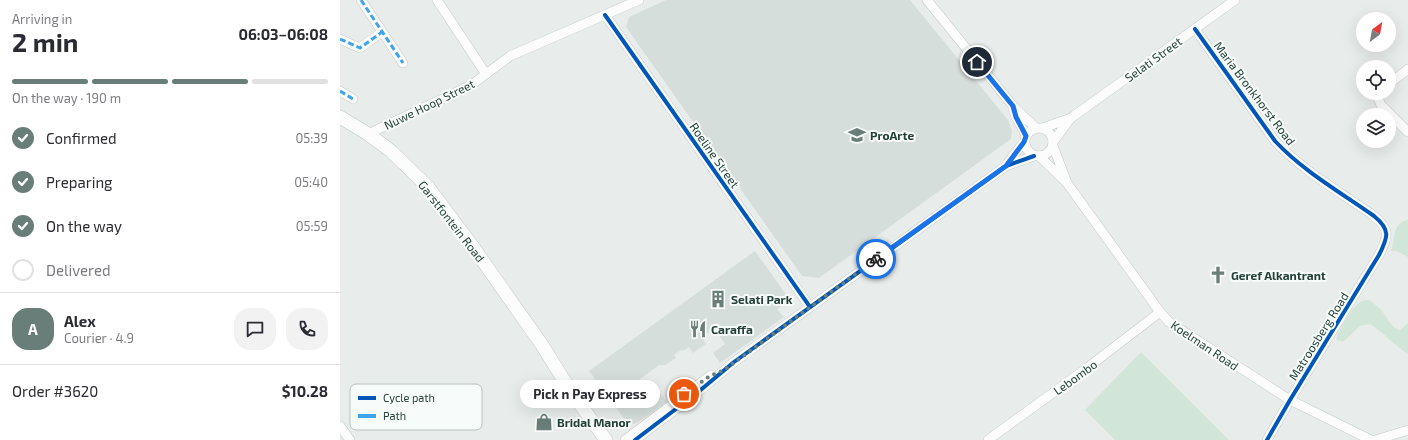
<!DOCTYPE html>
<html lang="en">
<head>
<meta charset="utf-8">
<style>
	:root { --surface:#fff; --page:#f2f2f3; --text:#2b2b33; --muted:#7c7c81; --line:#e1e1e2; --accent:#697e78 }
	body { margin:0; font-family:"Exo 2",sans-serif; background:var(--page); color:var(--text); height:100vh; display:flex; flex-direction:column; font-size:15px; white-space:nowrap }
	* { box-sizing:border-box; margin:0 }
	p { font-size:13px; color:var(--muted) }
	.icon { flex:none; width:22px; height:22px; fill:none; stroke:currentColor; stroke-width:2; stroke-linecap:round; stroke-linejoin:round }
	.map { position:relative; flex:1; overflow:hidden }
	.sheet { display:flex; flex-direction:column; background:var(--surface); width:340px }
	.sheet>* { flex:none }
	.needle { width:26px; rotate:32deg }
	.tools { position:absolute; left:1016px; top:12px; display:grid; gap:8px }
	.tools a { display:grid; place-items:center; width:40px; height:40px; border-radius:50%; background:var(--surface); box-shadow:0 4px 16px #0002; font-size:20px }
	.pin { position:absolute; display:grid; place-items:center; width:34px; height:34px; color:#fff; margin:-17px; border:2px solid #fff; border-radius:50%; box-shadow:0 1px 4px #0007 }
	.courier { position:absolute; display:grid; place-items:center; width:40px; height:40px; margin:-20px; border:3px solid #1a73e8; border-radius:50%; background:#fff; color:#222; box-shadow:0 1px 5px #0007 }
	.bubble { position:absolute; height:28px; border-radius:14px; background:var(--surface); box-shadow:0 4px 16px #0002; font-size:13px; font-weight:700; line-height:28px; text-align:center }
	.head em { font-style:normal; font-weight:700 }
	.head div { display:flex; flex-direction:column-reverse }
	.head { display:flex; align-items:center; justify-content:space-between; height:68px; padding:0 12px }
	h1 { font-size:26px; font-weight:700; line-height:30px }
	.bar { display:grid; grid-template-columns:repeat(4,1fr); gap:6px 4px; align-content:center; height:48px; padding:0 12px }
	.bar i { height:5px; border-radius:3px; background:var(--line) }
	.bar .active { background:var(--accent) }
	.bar p { grid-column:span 4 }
	.line { display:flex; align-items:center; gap:10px; padding:0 12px; border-top:1px solid var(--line) }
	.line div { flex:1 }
	.round { display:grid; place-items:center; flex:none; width:42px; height:42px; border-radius:16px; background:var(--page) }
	ol { padding:0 12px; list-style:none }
	li { display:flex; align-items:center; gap:12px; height:44px }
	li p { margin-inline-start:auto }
	li .icon { padding:4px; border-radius:50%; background:var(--accent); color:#fff; stroke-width:4 }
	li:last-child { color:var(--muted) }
	li i { width:22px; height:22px; border:2px solid var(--line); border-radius:50% }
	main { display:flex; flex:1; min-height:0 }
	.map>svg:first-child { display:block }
</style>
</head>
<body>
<main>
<section class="sheet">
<div class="head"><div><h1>2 min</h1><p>Arriving in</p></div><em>06:03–06:08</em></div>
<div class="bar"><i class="active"></i><i class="active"></i><i class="active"></i><i></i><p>On the way · 190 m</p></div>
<ol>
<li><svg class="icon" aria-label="check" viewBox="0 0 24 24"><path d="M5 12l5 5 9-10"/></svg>Confirmed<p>05:39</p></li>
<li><svg class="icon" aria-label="check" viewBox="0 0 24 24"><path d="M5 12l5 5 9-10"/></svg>Preparing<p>05:40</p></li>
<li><svg class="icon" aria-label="check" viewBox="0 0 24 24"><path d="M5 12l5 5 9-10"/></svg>On the way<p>05:59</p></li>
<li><i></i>Delivered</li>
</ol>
<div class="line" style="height:72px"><b class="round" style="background:var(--accent);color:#fff">A</b><div><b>Alex</b><p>Courier · 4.9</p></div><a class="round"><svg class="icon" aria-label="chat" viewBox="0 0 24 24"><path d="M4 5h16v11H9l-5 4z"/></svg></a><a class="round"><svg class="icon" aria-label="phone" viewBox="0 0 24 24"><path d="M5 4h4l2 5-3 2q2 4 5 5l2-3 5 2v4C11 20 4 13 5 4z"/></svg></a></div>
<div class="line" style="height:52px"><div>Order #3620</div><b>$10.28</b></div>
</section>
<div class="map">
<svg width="1068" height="440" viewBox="0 0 1068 440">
	<rect width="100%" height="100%" fill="#e8edeb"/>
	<g fill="#d6dedb">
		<path d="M326,0H570L668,120L672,131L671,139L479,278L462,276L286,27L289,17Z"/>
		<path d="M415,251L450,300L437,309L444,317L380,363L373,353L385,344L374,329L362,337L366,344L353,353L349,347L343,351L341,350L334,355L336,358L325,365H319L300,379L303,385L310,380L327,402L297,423L292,424L286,421L249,371Z"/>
	</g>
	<g fill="#d1e6d8">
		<path d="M1066,220H1068V257L1056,251H1051C1056,238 1051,226 1066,220Z"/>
		<path d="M1029,300C1034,303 1038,307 1042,311C1048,318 1051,328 1060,330L1068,323V354C1054,345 1044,333 1030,324L1020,326L1004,341H998L996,339C999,329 1013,305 1022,301C1023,300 1028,300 1029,300Z"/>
		<path d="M801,352L889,440H775L745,410Z"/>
	</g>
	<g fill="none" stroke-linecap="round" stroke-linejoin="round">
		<g stroke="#c5cac8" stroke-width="10">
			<g id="minor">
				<path d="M21,0L63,63"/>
				<path d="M97,0L146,74"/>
				<path d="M587,0L673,106L696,128"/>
				<path d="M265,15L470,307"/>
				<path d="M855,29L935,141C963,171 1000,192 1034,216C1051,230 1048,237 1039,255L950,400L927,440"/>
				<path d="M0,39L20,48L42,32"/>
				<path d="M1049,84L1068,69"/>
				<path d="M0,91L13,99"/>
				<path d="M1040,93L1038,98L1041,105L1068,132"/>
				<path d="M673,108L676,117L686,135"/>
				<circle cx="699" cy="142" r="14"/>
				<path d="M703,128L731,118L895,0"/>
				<path d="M28,134L119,91L134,83L170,56L299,0"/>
				<path d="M713,142L730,119"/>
				<path d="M713,146L726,180"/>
				<path d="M699,156L727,183L820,312L829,322L950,400L1031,440"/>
				<path d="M667,164L684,142"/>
				<path d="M0,426L10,440"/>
				<path d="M285,440L371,375"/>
				<path d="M295,440L357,393L394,362L666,166L694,156"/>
				<path d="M648,440L747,368L820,312"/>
				<path d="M1036,440L1068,430"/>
			</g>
		</g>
		<g stroke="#c3cbc8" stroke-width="14">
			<path id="secondary" d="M0,117L28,134L51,151L88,187L133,247L202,345L232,393L266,440"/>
		</g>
		<use href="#minor" stroke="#fcfcfc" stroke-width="9"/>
		<use href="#secondary" stroke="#fcfcfc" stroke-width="13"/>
		<g stroke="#3ea4ec" stroke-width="3" stroke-dasharray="6 3" stroke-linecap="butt">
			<path d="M21,0L63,63"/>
			<path d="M0,39L20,48L42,32"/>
			<path d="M0,91L13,99"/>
		</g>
		<g stroke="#f7fbf9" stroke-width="6">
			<g id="cycleway">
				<path d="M265,15L470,307"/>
				<path d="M855,29L935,141C963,171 1000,192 1034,216C1051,230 1048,237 1039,255L950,400L927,440"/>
				<path d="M295,440L357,393L394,362L666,166L694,156"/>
			</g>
		</g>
		<use href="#cycleway" stroke="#0057b8" stroke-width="4"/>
	</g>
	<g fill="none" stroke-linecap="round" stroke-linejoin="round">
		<path stroke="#697e78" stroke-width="4" stroke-dasharray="0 7.2" d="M344,394L370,376L384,370L536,259"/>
		<path stroke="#1a73e8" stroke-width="5" d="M536,259L666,166L684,142L686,136L676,117L673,106L637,62"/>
	</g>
	<defs>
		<g id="school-bare" transform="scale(1.38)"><path d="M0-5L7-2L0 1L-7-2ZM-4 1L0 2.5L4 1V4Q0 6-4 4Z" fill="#697e78" stroke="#f7fbf9" stroke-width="2.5" paint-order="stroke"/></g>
		<g id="church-bare" transform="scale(1.38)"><path d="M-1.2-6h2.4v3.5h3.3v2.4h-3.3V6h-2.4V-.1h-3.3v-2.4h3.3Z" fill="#697e78" stroke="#f7fbf9" stroke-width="2.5" paint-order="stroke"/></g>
		<g id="building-bare" transform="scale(1.38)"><path d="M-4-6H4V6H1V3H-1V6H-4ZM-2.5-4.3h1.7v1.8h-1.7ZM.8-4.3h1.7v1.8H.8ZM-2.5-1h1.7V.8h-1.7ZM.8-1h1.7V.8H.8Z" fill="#697e78" stroke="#f7fbf9" stroke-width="2.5" paint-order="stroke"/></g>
		<g id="restaurant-bare" transform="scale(1.38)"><path d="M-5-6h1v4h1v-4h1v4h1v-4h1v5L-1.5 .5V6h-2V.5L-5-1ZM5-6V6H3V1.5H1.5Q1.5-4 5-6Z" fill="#697e78" stroke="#f7fbf9" stroke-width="2.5" paint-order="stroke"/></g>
		<g id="shop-bare" transform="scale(1.38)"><path d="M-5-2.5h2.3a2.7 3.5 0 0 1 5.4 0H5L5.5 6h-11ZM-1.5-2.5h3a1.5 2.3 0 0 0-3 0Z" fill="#697e78" stroke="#f7fbf9" stroke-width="2.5" paint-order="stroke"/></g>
	</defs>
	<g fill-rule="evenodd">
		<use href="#school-bare" x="517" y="135"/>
		<use href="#church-bare" x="878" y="275"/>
		<use href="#building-bare" x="378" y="299"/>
		<use href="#restaurant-bare" x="358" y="329"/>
		<use href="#shop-bare" x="204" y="422"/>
	</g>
	<g text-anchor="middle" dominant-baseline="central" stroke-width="4" stroke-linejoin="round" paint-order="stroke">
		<g font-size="12" fill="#24423a" stroke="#f7fbf9">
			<text transform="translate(813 59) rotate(-36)">Selati Street</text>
			<text transform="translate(915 93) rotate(53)">Maria Bronkhorst Road</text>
			<text transform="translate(89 104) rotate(-26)">Nuwe Hoop Street</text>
			<text transform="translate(375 155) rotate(55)">Roeline Street</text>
			<text transform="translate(112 221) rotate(52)">Garstfontein Road</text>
			<text transform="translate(978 336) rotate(-58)">Matroosberg Road</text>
			<text transform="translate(865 345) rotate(34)">Koelman Road</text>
			<text transform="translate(735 377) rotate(-36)">Lebombo</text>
		</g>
		<g font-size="12" font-weight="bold" fill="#24423a" stroke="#f7fbf9" text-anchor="start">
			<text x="530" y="135">ProArte</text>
			<text x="891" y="275">Geref Alkantrant</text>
			<text x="391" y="299">Selati Park</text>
			<text x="371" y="329">Caraffa</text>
			<text x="217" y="422">Bridal Manor</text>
		</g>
	</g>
	<rect x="10" y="384" width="132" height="46" rx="6" fill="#f7fbf9" stroke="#b8c4c0" stroke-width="1"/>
	<rect x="18" y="396" width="18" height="4" fill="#0057b8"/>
	<rect x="18" y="414" width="18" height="4" fill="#3ea4ec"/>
	<g font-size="11" fill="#24423a">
		<text x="43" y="402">Cycle path</text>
		<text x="43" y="420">Path</text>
	</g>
</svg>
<div class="tools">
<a><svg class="needle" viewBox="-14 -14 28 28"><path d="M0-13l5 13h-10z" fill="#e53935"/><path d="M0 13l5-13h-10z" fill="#7c7c81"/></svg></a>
<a><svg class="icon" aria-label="locate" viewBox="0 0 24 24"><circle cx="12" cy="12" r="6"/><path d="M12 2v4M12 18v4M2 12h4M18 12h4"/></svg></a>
<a><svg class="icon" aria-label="layers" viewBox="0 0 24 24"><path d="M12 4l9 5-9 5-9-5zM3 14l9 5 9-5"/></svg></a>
</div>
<div class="pin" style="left:344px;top:394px;background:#ea580c"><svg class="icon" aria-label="bag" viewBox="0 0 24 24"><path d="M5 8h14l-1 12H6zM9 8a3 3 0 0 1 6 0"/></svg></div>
<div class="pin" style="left:637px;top:62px;background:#1f2937"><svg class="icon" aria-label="home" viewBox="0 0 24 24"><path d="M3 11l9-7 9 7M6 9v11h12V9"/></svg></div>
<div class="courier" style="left:536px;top:259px"><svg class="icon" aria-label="bike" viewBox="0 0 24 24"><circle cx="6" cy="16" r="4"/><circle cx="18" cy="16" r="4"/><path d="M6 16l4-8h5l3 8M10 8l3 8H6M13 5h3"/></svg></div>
<div class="bubble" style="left:180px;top:380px;width:140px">Pick n Pay Express</div>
</div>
</main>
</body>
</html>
